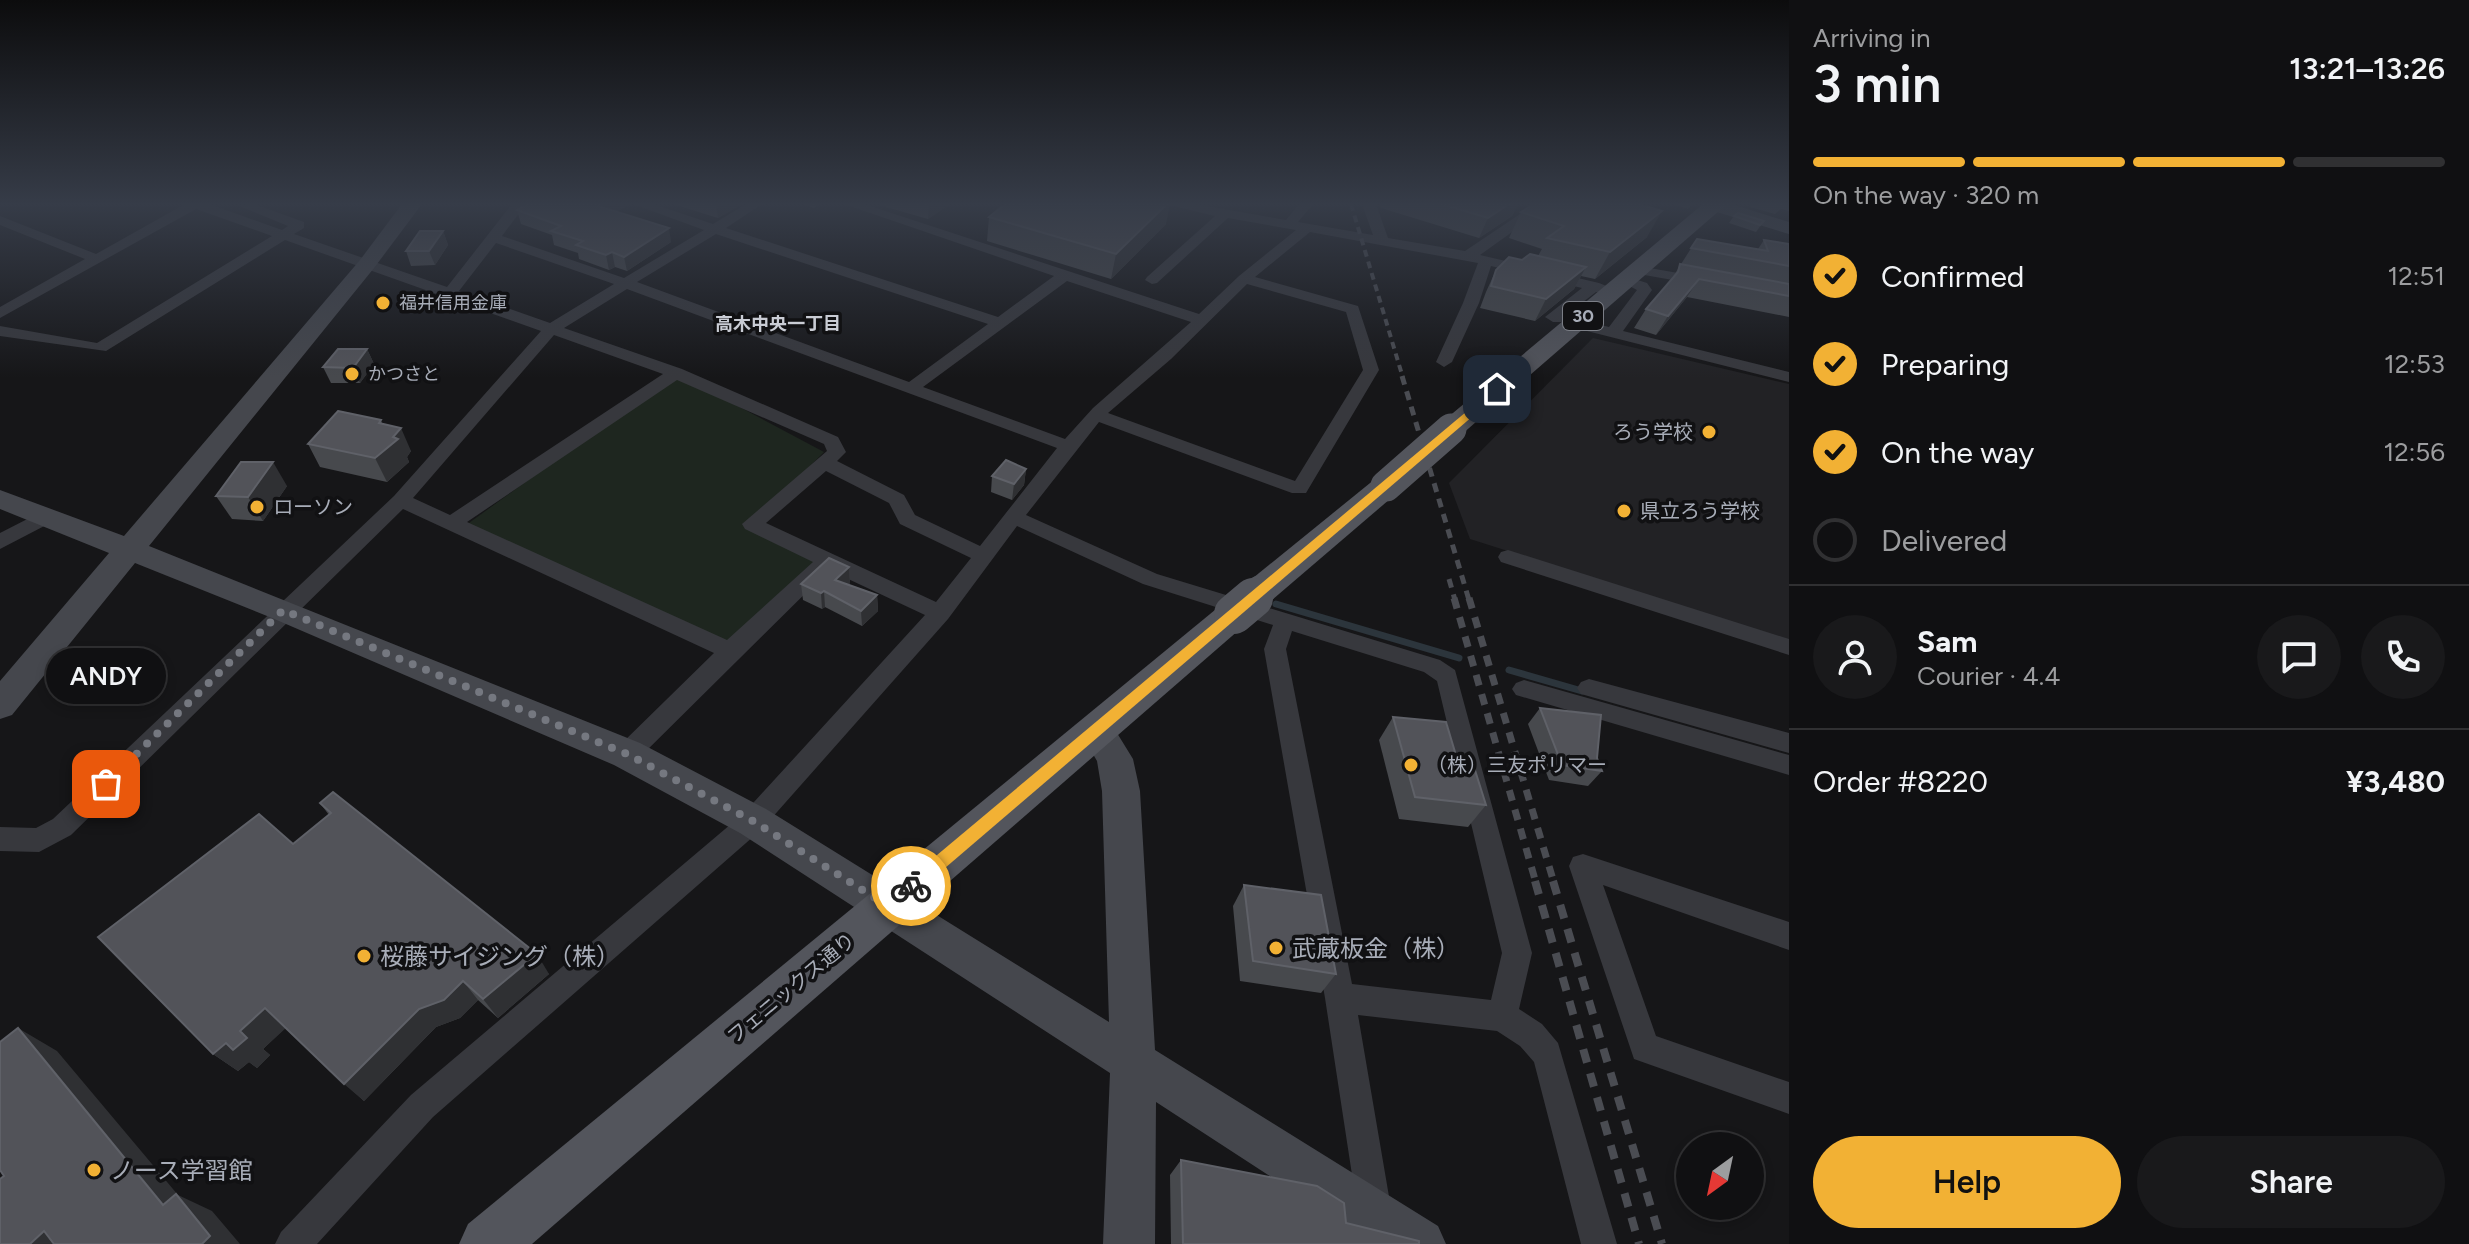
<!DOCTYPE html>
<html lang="en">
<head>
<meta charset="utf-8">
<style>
	:root { --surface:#101012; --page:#19191b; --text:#f1f3f6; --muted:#9c9d9f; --line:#303032; --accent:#f2b134 }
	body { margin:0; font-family:Figtree,"Noto Sans JP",sans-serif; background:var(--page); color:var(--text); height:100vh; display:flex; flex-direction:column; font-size:30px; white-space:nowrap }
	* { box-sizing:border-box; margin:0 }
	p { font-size:26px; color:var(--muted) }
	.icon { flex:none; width:44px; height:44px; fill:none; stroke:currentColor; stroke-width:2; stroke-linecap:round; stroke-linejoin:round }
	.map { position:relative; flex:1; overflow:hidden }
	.panel { display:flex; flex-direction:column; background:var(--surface); width:680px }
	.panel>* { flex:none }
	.needle { width:52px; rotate:213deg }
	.tools { position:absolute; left:1676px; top:1132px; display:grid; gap:16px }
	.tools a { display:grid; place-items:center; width:88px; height:88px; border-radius:50%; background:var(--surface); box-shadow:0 4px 12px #0003,0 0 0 2px var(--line); font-size:40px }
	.pin { position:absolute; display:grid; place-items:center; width:68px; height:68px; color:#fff; margin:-34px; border-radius:16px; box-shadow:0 4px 12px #0006 }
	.courier { position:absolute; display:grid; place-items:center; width:80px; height:80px; margin:-40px; border:6px solid #f2b134; border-radius:50%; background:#fff; color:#222; box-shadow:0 2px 10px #0007 }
	.bubble { position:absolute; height:56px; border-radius:28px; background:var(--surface); box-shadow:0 4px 12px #0003,0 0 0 2px var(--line); font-size:26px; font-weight:600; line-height:56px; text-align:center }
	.headline em { font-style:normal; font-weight:600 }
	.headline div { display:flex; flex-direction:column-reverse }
	.headline { display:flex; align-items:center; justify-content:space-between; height:136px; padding:0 24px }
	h1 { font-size:52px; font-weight:600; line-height:60px }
	.bar { display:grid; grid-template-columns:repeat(4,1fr); gap:12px 8px; align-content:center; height:96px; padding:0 24px }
	.bar i { height:10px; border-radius:6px; background:var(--line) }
	.bar .on { background:var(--accent) }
	.bar p { grid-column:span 4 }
	.line { display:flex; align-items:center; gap:20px; padding:0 24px; border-top:2px solid var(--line) }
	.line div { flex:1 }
	.round { display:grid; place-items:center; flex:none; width:84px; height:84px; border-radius:42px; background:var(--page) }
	ol { padding:0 24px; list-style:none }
	li { display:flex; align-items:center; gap:24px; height:88px }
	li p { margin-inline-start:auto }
	li .icon { padding:8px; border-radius:50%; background:var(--accent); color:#111; stroke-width:4 }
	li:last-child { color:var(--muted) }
	li i { width:44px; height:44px; border:4px solid var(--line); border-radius:50% }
	.primary-button { display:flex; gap:16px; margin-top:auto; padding:16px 24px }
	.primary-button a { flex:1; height:92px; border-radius:48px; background:var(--accent); color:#111; font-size:32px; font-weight:600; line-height:92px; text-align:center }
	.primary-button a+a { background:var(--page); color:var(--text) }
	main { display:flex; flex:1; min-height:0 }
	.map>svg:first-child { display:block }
</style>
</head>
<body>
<main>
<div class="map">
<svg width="1789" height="1244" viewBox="0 0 1789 1244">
	<rect width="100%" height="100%" fill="#161618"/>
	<path fill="#222225" d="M1593,338L1789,384V640L1470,539L1449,483Z"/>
	<path fill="#1e261f" d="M676,373L824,452L752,524L827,560L730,651L462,528Z"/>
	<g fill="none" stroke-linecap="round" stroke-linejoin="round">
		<g stroke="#2c353c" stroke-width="7">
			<path d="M1276,604L1459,658"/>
			<path d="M1509,670L1582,691"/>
		</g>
		<g fill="#37383d" fill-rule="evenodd">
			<path d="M185,204H209L282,230L288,226L237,205L254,204L304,222V228L294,234L447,287L512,204H526L502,236L624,278L704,230L633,204H653L713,224L746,204H762L726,228L998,317L1054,276L844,204H864L1199,314L1239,276L1296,230L1228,218L1157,283L1152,284L1145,280L1147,277L1215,216L1165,204H1195L1286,220L1299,204H1313L1298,222L1373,235L1362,204H1376L1388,238L1465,251L1535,204H1551L1480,255L1599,283L1619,291L1612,295L1596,292L1565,316V322H1553L1545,317L1582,288L1491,266L1479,303L1452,362L1444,367L1436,362L1463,303L1478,263L1310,232L1255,277L1358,306L1379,370L1306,493H1292L1099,422L1026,515L1157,574L1440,660L1455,670L1532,953L1519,1009L1542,1024L1558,1043L1617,1244H1581L1534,1062L1520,1046L1497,1031L1358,1015L1392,1214L1387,1226L1375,1231L1363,1226L1358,1214L1325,998L1264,649L1273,625L1143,584L1017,526L948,619L762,829L433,1117L317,1244H275L281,1232L411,1095L744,813L925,615L829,570L636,761L627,764L618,761L615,754L618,747L714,653L403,509L71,835L39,852L0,851V827L36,828L53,819L394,496L541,331L285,240L106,351L0,336V326L97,343L272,236L196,209L0,318V307L85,259L0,225V216L96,254ZM716,234L988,324L909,382L637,282ZM496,243L614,284L550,323L459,291ZM1067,281L1191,322L1093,408L1065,439L923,387ZM1247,284L1346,312L1363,370L1295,481L1108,413L1171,359ZM627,289L1057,448L980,546L915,515L904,495L837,461L846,452L838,437L682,369L564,328ZM554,335L663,374L450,515L413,498ZM677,380L824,444L827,451L742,524L745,529L813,562L727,640L467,522ZM826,471L889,503L900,524L971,558L936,602L766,523ZM1292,631L1424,672L1437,681L1502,953L1491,1000L1352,984L1286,649Z"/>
			<path d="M1638,266L1701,277L1708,281L1701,285L1633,273V267Z"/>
			<path d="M1625,276L1647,283L1652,290L1623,331L1789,372V382L1579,329L1577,326L1585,321L1609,327L1637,290L1618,280Z"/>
			<path d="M45,510L52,512L55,517L52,522L0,549V533Z"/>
			<path d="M1508,550L1789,639V655L1501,562L1498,557L1501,552Z"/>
			<path d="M1589,679L1789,733V753L1581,694L1577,688L1581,682Z"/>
			<path d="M1524,680L1789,755V775L1516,695L1512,689L1516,683Z"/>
			<path d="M1583,854L1789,922V950L1603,885L1656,1036L1789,1082V1114L1634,1059L1569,866L1573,857Z"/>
		</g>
		<g fill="#45474d" fill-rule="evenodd">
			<path d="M402,204H422L374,268L149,546L640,743L766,809L1109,1022L1102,791L1097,761L1079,730L1085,720L1097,716L1109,720L1133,759L1140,791L1155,1050L1438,1226L1446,1244H1374L1156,1102L1155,1244H1103L1110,1073L740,833L614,765L272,618L135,563L12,715L0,719V681L109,553L0,509V490L124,536L360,260Z"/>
			<path d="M1705,204H1731L1789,222V234L1707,209Z"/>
		</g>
		<g fill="#53555c" fill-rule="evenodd">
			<path d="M1703,204H1727L1461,435L1451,438L1441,435L1436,429L1441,423Z"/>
			<path d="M1386,476L1397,479L1402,486L1397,493L1272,600L1260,603L1248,600L1243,591L1248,582L1375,479Z"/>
			<path d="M1234,601L1247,605L1252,614L1247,623L532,1244H459L468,1224L1221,605Z"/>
		</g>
		<path stroke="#4a4c52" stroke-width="4" stroke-dasharray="7 5" stroke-linecap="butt" d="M1351,204L1403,378"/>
		<g stroke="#4a4c52" stroke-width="5" stroke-dasharray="9 7" stroke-linecap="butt">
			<path d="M1402,376L1469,600"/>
			<path d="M1449,579L1455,600"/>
		</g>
		<g stroke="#4a4c52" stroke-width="7" stroke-dasharray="11 9" stroke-linecap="butt">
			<path d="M1454,598L1536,883"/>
			<path d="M1469,598L1554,883"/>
		</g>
		<g stroke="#4a4c52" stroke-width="8" stroke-dasharray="14 11" stroke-linecap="butt">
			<path d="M1535,881L1639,1244"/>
			<path d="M1553,881L1662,1244"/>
		</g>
		<g stroke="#53555c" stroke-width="31">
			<path d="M1386,486L1451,429"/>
			<path d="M1250,600L1260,591"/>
		</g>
		<path stroke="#53555c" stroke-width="40" d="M1234,614L1253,598"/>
	</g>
	<g fill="#47494d">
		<path d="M528,204H630L616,212L671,242L627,271L615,267L609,270L579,259L578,253L554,245L552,235L521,224L517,210Z"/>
		<path d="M673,204H742L718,218Z"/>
		<path d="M803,204H820L814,208Z"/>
		<path d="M879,204H950L928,219L879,205Z"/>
		<path d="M1379,204H1518L1512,216L1479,238L1381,208Z"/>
		<path d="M1673,204H1693L1688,209Z"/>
		<path d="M1752,204H1789V211L1781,209L1775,214L1750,207Z"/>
		<path d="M1521,212L1647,237L1595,279L1581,276L1574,289L1535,321L1480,308L1486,292L1496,270L1538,256L1542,249L1509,238Z"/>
		<path d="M1734,216L1764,221L1756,232L1729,223Z"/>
		<path d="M989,217L1166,224L1111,279L987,241Z"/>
		<path d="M443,231L448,245L435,265L411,266L406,251Z"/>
		<path d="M1697,239L1758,249L1764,240L1789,244V317L1687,297L1656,335L1634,328L1646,309L1669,283Z"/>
		<path d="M367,349L374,364L360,383H331L323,367Z"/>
		<path d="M381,420L382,423L411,451L407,457L409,462L387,482L320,467L308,444Z"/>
		<path d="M1026,469L1024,485L1012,500L991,492L992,476Z"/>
		<path d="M287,486L263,521L232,519L216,496Z"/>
		<path d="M849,567L850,583L848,585L877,595L878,611L862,626L825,607L822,609L803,600L801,584Z"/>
		<path d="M1540,708L1597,758L1602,771L1588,786L1549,780L1528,724Z"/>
		<path d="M1393,717L1458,762L1486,805L1468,827L1399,819L1379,740Z"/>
		<path d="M320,803L549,974L498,1018L478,1000L460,1018L436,1027L364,1101L285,1028L263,1049L270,1055L257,1068L249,1062L238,1071L213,1054L293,844L329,815Z"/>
		<path d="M1244,885L1336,974L1321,993L1240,981L1233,906Z"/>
		<path d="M1181,1160L1346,1223L1419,1244H1171L1170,1175Z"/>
	</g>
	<g fill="#2f3033">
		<path d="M602,204H630L601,220L598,206Z"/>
		<path d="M716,204H742L718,218Z"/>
		<path d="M929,204H950L928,219Z"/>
		<path d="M1167,204H1170L1166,224L1111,279L1116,254Z"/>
		<path d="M1509,204H1518L1512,216L1479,238L1488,218Z"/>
		<path d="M1662,211L1647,237L1595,279L1610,252Z"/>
		<path d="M669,228L671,242L627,271L624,257Z"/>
		<path d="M443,231L448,245L435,265L429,251Z"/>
		<path d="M612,252L615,267L609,270L606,255Z"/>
		<path d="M1586,267L1574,289L1535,321L1546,299Z"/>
		<path d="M1699,279L1687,297L1656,335L1668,316Z"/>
		<path d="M367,349L374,364L360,383L353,368Z"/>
		<path d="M401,428L411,451L407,457L409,462L387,482L375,458Z"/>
		<path d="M273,462L287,486L263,521L248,497Z"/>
		<path d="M1026,469L1024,485L1012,500L1014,484Z"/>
		<path d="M849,567L850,583L836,596L835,580Z"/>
		<path d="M824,591L825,607L822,609L821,593Z"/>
		<path d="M877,595L878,611L862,626L861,611Z"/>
		<path d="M537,954L549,974L498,1018L483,999Z"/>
		<path d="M463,981L478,1000L460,1018L436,1027L364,1101L344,1084L419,1009Z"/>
		<path d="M265,1008L287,1027L263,1049L270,1055L257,1068L249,1062L238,1071L213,1054Z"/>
		<path d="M18,1028L57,1051L178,1195L212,1211L240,1244H202L163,1205Z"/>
		<path d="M44,1231L82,1244H30Z"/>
	</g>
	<g fill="#525359" stroke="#5f6168" stroke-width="2">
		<path d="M528,204H602L598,206L669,228L624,257L612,252L606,255L576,245L583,241L551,231L561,226L517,210Z"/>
		<path d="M1005,204H1167L1116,254L989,217Z"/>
		<path d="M1441,204H1509L1488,218Z"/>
		<path d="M1534,204H1638L1662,211L1610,252L1547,238L1564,226L1521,212Z"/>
		<path d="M1738,213L1764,221L1760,225L1734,216Z"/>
		<path d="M420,231H443L429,251H406Z"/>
		<path d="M1697,239L1768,251L1764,240L1789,244V266L1691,248Z"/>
		<path d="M1530,254L1586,267L1546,299L1491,286L1496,270L1509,257L1522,260Z"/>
		<path d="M1680,264L1789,284V296L1699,279L1668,316L1646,309L1678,272Z"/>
		<path d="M338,349H367L353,368L323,367Z"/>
		<path d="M338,411L381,420L379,423L401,428L393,437L398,439L375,458L308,444Z"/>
		<path d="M1006,460L1026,469L1014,484L992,476Z"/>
		<path d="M241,462H273L248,497L216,496Z"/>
		<path d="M829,558L849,567L835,580L877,595L861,611L824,591L821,593L801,584Z"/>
		<path d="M1540,708L1601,715L1597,758L1602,771L1562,765Z"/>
		<path d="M1393,717L1446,722L1458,762L1473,764L1486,805L1415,797Z"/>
		<path d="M333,792L537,954L483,999L463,981L444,1000L419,1009L344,1084L265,1008L240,1031L247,1038L233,1050L226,1043L213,1054L98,937L259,814L293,844L331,813L320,803Z"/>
		<path d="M1244,885L1321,895L1336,974L1253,961Z"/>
		<path d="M18,1028L163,1205L176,1194L210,1236L202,1244H54L44,1231L30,1244H0V1179L4,1176L0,1170V1042Z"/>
		<path d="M1181,1160L1317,1186L1344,1203L1346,1223L1419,1241V1244H1183Z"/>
	</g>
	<linearGradient id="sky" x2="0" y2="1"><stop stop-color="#0c0c0d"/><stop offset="0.54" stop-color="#363c48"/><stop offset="1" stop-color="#363c48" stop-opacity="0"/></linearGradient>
	<rect width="1789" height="378" fill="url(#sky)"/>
	<path fill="#f2b134" d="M1497,386L1501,387V392L917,892H906V881Z"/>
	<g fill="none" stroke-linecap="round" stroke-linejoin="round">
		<path stroke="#757880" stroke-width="8" stroke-dasharray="0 14.4" d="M106,784L283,610L627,754L753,821L888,906L911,886"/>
	</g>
	<g fill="#f2b134" stroke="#111113" stroke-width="3">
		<circle cx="383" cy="303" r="8"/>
		<circle cx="352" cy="374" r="8"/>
		<circle cx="1709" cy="432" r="8"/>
		<circle cx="257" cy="507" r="8"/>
		<circle cx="1624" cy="511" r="8"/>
		<circle cx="1411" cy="765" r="8"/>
		<circle cx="1276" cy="948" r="8"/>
		<circle cx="364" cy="956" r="8"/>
		<circle cx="94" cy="1170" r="8"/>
	</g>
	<g text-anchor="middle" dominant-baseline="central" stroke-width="7" stroke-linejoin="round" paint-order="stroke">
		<g font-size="18" fill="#a8adb8" stroke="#111113" text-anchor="start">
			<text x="399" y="303">福井信用金庫</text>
			<text x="368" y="374">かつさと</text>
		</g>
		<rect fill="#111113" stroke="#7b7e86" stroke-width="2" x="1563" y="302" width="40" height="28" rx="6"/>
		<g font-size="18" font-weight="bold" fill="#a8adb8">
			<text x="1583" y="316">30</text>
		</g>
		<g font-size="18" font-weight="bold" fill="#c9ccd4" stroke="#111113">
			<text x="778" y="324">高木中央一丁目</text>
		</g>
		<g font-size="20" fill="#a8adb8" stroke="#111113" text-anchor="start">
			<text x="1693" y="432" text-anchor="end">ろう学校</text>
			<text x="273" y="507">ローソン</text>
			<text x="1640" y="511">県立ろう学校</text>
			<text x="1427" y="765">（株）三友ポリマー</text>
		</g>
		<g font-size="20" fill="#a8adb8" stroke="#111113">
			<text transform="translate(791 988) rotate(-40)">フェニックス通り</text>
		</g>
		<g font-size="24" fill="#a8adb8" stroke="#111113" text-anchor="start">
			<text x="1292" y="948">武蔵板金（株）</text>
			<text x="380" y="956">桜藤サイジング（株）</text>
			<text x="110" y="1170">ノース学習館</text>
		</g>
	</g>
</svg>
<div class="tools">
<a><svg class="needle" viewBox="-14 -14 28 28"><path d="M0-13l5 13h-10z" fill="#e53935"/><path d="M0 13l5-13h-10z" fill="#9c9d9f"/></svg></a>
</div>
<div class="pin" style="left:106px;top:784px;background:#ea580c"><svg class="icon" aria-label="bag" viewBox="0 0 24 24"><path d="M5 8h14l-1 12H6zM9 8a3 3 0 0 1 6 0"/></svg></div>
<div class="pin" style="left:1497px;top:389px;background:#1f2937"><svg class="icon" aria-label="home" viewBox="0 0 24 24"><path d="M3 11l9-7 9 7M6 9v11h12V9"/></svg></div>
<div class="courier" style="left:911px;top:886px"><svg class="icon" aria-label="bike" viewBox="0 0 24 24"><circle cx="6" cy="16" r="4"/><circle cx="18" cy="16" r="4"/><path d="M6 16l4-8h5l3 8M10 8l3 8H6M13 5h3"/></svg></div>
<div class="bubble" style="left:46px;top:648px;width:120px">ANDY</div>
</div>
<section class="panel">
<div class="headline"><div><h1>3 min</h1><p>Arriving in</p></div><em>13:21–13:26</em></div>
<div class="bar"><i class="on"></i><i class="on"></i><i class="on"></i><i></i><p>On the way · 320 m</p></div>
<ol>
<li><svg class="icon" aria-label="check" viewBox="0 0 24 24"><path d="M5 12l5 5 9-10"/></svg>Confirmed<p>12:51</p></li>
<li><svg class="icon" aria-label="check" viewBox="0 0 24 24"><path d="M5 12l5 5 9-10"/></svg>Preparing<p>12:53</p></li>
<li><svg class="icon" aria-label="check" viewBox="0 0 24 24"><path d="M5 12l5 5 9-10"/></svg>On the way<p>12:56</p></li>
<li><i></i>Delivered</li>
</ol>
<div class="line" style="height:144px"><a class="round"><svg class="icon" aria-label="person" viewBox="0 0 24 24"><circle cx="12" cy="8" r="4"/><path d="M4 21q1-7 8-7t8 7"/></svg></a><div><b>Sam</b><p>Courier · 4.4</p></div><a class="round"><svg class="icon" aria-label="chat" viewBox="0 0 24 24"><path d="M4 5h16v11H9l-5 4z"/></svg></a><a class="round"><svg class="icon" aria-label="phone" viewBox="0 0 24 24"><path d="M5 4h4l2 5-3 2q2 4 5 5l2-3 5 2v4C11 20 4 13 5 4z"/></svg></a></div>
<div class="line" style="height:104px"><div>Order #8220</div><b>¥3,480</b></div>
<div class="primary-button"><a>Help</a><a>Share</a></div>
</section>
</main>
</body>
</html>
